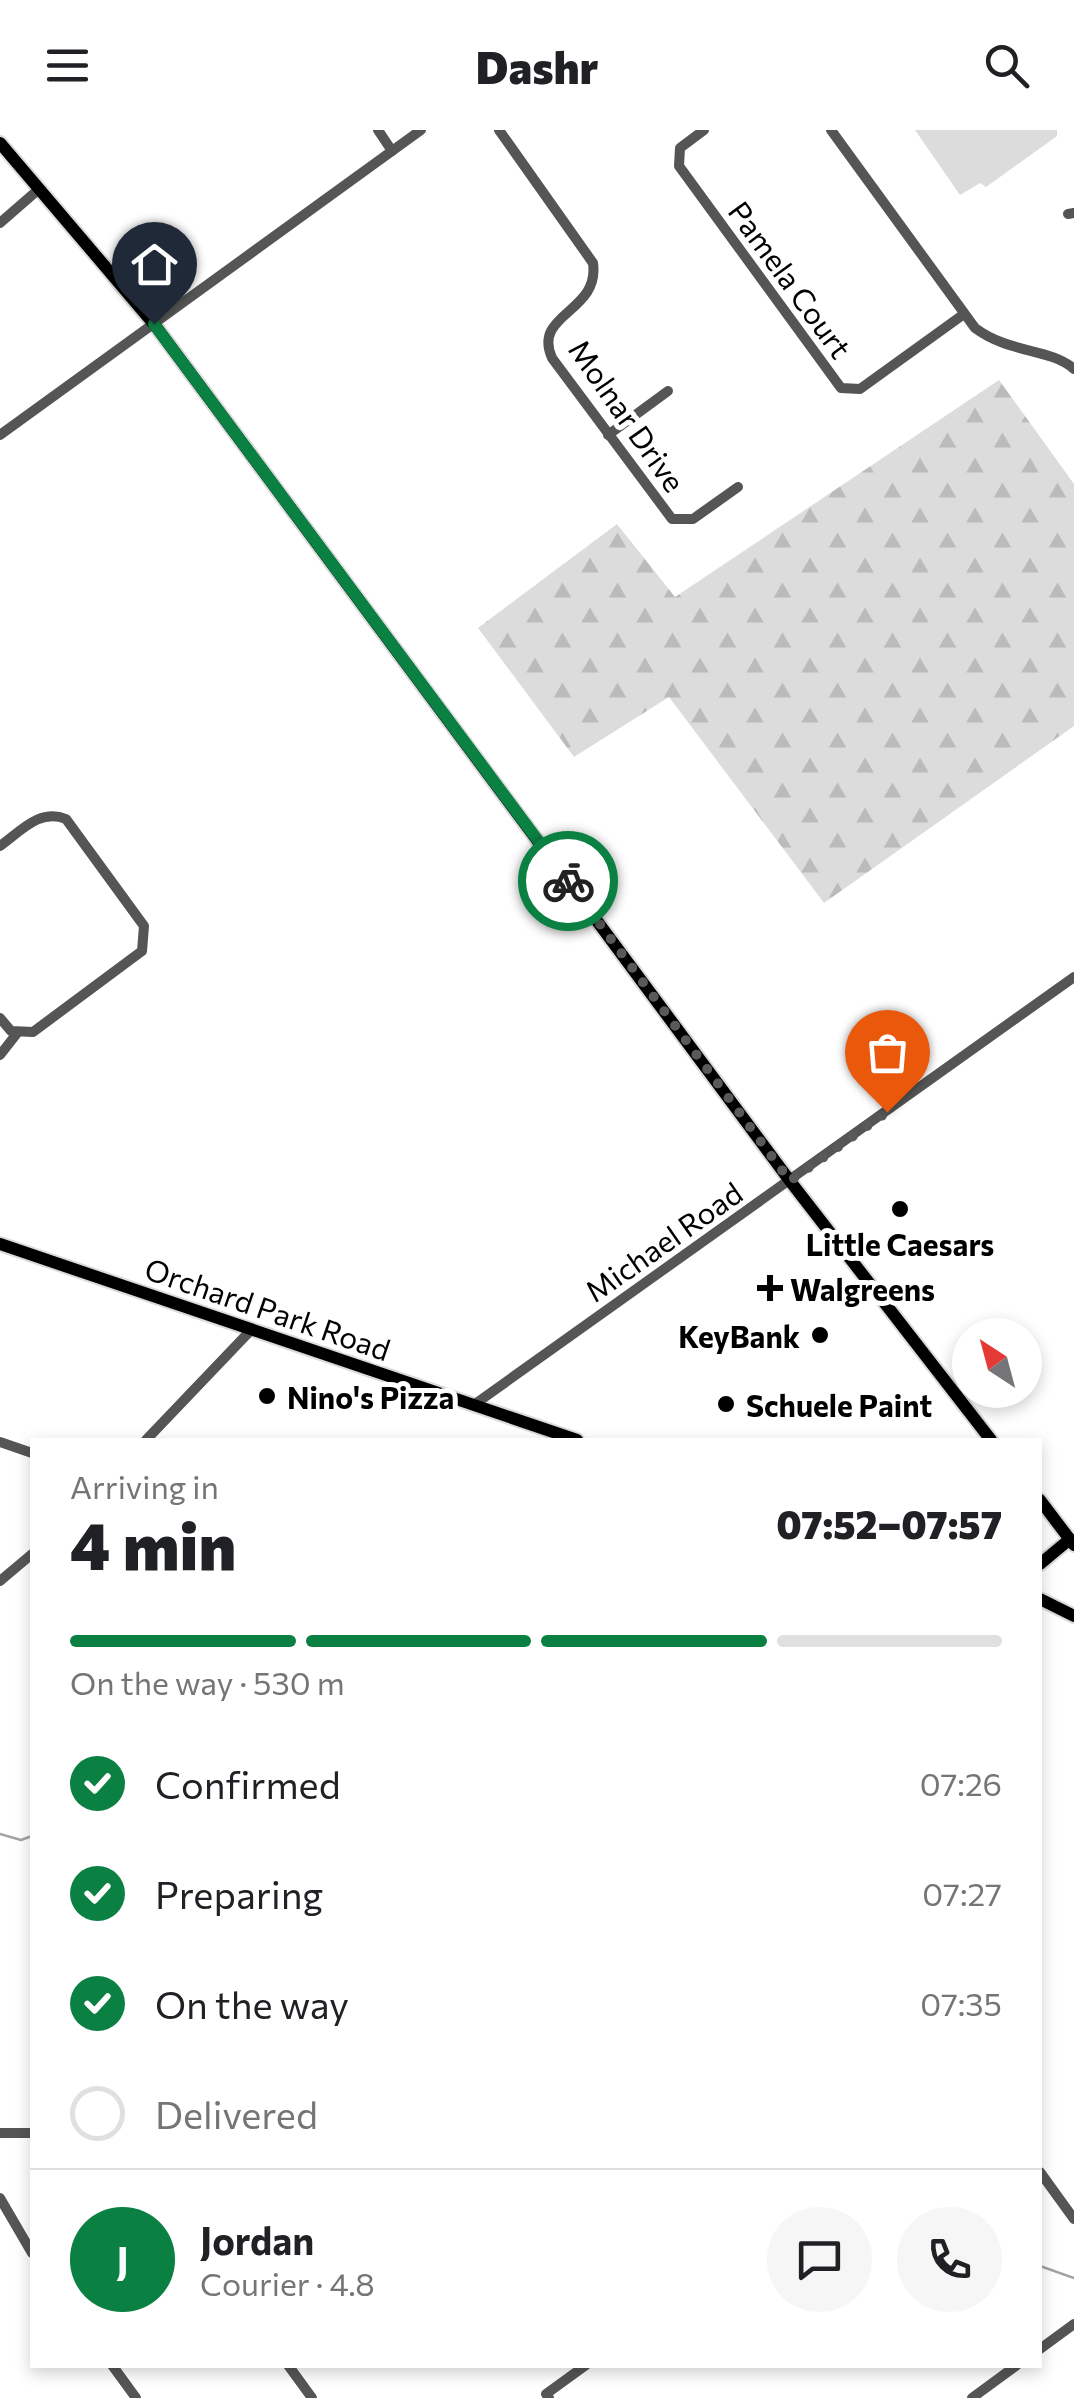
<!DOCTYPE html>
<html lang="en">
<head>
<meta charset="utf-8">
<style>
	:root { --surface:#fff; --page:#f6f6f6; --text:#202124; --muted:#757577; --line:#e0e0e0; --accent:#0b8043 }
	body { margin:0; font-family:Commissioner,sans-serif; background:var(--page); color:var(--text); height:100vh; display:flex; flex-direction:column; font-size:38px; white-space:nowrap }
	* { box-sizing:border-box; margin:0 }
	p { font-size:32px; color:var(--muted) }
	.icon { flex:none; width:55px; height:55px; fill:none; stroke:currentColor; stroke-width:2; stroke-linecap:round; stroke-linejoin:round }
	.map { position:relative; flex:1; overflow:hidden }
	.drawer { position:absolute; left:30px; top:1308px; width:1012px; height:930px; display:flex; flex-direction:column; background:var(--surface); border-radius:0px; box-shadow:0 5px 15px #0003 }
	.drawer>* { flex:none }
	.needle { width:65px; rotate:324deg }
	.controls { position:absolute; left:952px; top:1188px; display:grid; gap:20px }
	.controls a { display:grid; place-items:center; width:90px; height:90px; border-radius:50%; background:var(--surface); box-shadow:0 5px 15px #0003; font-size:50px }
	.pin { position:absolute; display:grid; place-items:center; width:85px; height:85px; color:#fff; margin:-102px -42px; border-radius:50% 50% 50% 0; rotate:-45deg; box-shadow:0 0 10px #0007 }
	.pin .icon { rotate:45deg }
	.courier { position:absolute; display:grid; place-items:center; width:100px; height:100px; margin:-50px; border:8px solid #0b8043; border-radius:50%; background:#fff; color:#222; box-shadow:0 2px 12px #0007 }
	.head em { font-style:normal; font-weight:800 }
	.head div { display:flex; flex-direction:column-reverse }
	.head { display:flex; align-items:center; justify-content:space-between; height:170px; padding:0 40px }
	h1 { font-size:65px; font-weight:800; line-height:75px }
	.bar { display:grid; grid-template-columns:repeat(4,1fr); gap:15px 10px; align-content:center; height:120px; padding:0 40px }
	.bar i { height:12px; border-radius:8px; background:var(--line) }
	.bar .selected { background:var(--accent) }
	.bar p { grid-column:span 4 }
	.line { display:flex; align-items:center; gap:25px; padding:0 40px; border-top:2px solid var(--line) }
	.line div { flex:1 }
	.round { display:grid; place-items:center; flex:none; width:105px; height:105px; border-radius:52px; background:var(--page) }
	ol { padding:0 40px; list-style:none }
	li { display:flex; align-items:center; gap:30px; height:110px }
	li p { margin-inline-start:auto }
	li .icon { padding:10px; border-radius:50%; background:var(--accent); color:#fff; stroke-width:4 }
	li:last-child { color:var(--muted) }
	li i { width:55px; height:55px; border:5px solid var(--line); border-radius:50% }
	header { display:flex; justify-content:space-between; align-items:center; height:130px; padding:0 40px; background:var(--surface); font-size:45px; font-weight:800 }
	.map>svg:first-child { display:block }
</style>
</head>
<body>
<header><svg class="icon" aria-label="menu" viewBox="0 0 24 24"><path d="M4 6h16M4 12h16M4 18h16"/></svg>Dashr<svg class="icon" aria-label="search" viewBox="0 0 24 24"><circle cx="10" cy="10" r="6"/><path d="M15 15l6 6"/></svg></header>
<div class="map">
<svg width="1074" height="2268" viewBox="0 0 1074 2268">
	<defs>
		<pattern id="forest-firs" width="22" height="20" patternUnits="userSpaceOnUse" patternTransform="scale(2.5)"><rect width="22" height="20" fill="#dcdcdc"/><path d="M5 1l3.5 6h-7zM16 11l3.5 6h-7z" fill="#bbb"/></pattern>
	</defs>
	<rect width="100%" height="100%" fill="#fff"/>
	<path fill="url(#forest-firs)" d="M999,250L1074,354V596L824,773L669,567L574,627L478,498L617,394L675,467Z"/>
	<path fill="#dcdcdc" d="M915,0H1057V6L986,57L980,53L960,65Z"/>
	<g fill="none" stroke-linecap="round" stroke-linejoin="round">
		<g stroke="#a3a3a3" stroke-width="2.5">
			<path d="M0,1704L21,1710L32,1706"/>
			<path d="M1040,2136L1074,2148"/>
		</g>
		<g stroke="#dbdbdb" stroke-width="16">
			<g id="major">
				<path d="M0,13L154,194L790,1051L991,1310"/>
				<path d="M0,1114L577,1310"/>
				<path d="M1040,1370L1074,1415"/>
				<path d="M1040,1434L1070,1409"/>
				<path d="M1040,1469L1074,1486"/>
			</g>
		</g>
		<g stroke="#555" stroke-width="10">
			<path d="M378,0L392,21"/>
			<path d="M499,0L593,133C600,183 532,183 552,228L672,389H693L738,357"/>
			<path d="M704,0L680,18L679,36L841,258L860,259L964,184"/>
			<path d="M831,0L975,198C1010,224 1050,218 1074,239"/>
			<path d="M1068,84L1074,83"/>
			<path d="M0,93L39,59"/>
			<path d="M0,305L421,0"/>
			<path d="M608,305L668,261"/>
			<path d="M0,716C21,701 40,678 66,689L144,796L142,821L33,902L11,901L0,888"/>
			<path d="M0,925L18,902"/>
			<path d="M475,1274L1074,847"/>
			<path d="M146,1310L252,1199"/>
			<path d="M0,1312L32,1323"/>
			<path d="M0,1451L32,1424"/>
			<path d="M0,2003H32"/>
			<path d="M1040,2042L1074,2089"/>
			<path d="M0,2068L32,2123"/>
			<path d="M1040,2219L1074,2194"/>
			<path d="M112,2235L136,2268"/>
			<path d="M288,2235L312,2268"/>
			<path d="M549,2268L546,2264L586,2235"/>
			<path d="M972,2268L1017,2235"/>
		</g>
		<use href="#major" stroke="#000" stroke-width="12"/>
	</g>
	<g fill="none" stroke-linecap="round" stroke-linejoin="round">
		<path stroke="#595959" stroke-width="10" stroke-dasharray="0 18" d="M568,751L790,1051L887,982"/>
		<path stroke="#0b8043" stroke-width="12" d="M154,194L568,751"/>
	</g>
	<g fill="#000" stroke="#fff" stroke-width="4">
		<circle cx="900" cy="1079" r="10"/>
		<path d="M765 1143h10v10h10v10h-10v10h-10v-10h-10v-10h10z"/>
		<circle cx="820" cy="1205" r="10"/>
		<circle cx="267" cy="1266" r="10"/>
		<circle cx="726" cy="1274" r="10"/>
	</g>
	<g text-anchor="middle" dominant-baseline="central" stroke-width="10" stroke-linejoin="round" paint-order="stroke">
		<g font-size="30" fill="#000" stroke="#fff">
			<text transform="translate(791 149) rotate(54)">Pamela Court</text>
			<text transform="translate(628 285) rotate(55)">Molnar Drive</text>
			<text transform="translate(663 1111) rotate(-35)">Michael Road</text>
			<text transform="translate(268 1178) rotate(19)">Orchard Park Road</text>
		</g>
		<g font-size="30" font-weight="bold" fill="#000" stroke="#fff" text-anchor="start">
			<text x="900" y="1113" text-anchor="middle">Little Caesars</text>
			<text x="790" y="1158">Walgreens</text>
			<text x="800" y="1205" text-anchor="end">KeyBank</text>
			<text x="287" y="1266">Nino's Pizza</text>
			<text x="746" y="1274">Schuele Paint</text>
		</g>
	</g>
</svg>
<div class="controls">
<a><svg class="needle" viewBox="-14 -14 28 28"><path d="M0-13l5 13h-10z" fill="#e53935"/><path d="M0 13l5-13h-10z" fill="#757577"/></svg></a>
</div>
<div class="pin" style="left:887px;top:982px;background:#ea580c"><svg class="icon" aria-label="bag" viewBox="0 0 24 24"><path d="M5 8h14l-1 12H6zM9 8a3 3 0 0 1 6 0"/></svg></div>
<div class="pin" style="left:154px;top:194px;background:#1f2937"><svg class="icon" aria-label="home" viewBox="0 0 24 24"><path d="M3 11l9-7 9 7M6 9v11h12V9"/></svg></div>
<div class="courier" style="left:568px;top:751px"><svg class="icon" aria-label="bike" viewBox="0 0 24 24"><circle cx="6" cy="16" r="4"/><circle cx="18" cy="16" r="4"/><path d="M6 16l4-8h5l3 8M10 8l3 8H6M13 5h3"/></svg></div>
<section class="drawer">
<div class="head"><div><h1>4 min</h1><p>Arriving in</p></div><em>07:52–07:57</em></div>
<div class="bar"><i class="selected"></i><i class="selected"></i><i class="selected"></i><i></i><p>On the way · 530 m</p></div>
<ol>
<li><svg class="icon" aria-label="check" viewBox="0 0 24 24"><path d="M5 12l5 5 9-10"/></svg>Confirmed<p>07:26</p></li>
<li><svg class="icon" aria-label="check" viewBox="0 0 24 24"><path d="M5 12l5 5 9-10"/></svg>Preparing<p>07:27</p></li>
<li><svg class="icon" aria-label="check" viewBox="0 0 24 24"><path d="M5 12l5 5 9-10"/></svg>On the way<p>07:35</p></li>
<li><i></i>Delivered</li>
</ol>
<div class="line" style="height:180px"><b class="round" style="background:var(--accent);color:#fff">J</b><div><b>Jordan</b><p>Courier · 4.8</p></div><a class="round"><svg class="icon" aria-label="chat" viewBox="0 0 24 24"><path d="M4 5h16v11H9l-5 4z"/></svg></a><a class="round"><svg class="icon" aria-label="phone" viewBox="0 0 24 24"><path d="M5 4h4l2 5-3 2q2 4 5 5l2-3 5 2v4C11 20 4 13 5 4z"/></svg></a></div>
</section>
</div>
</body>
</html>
